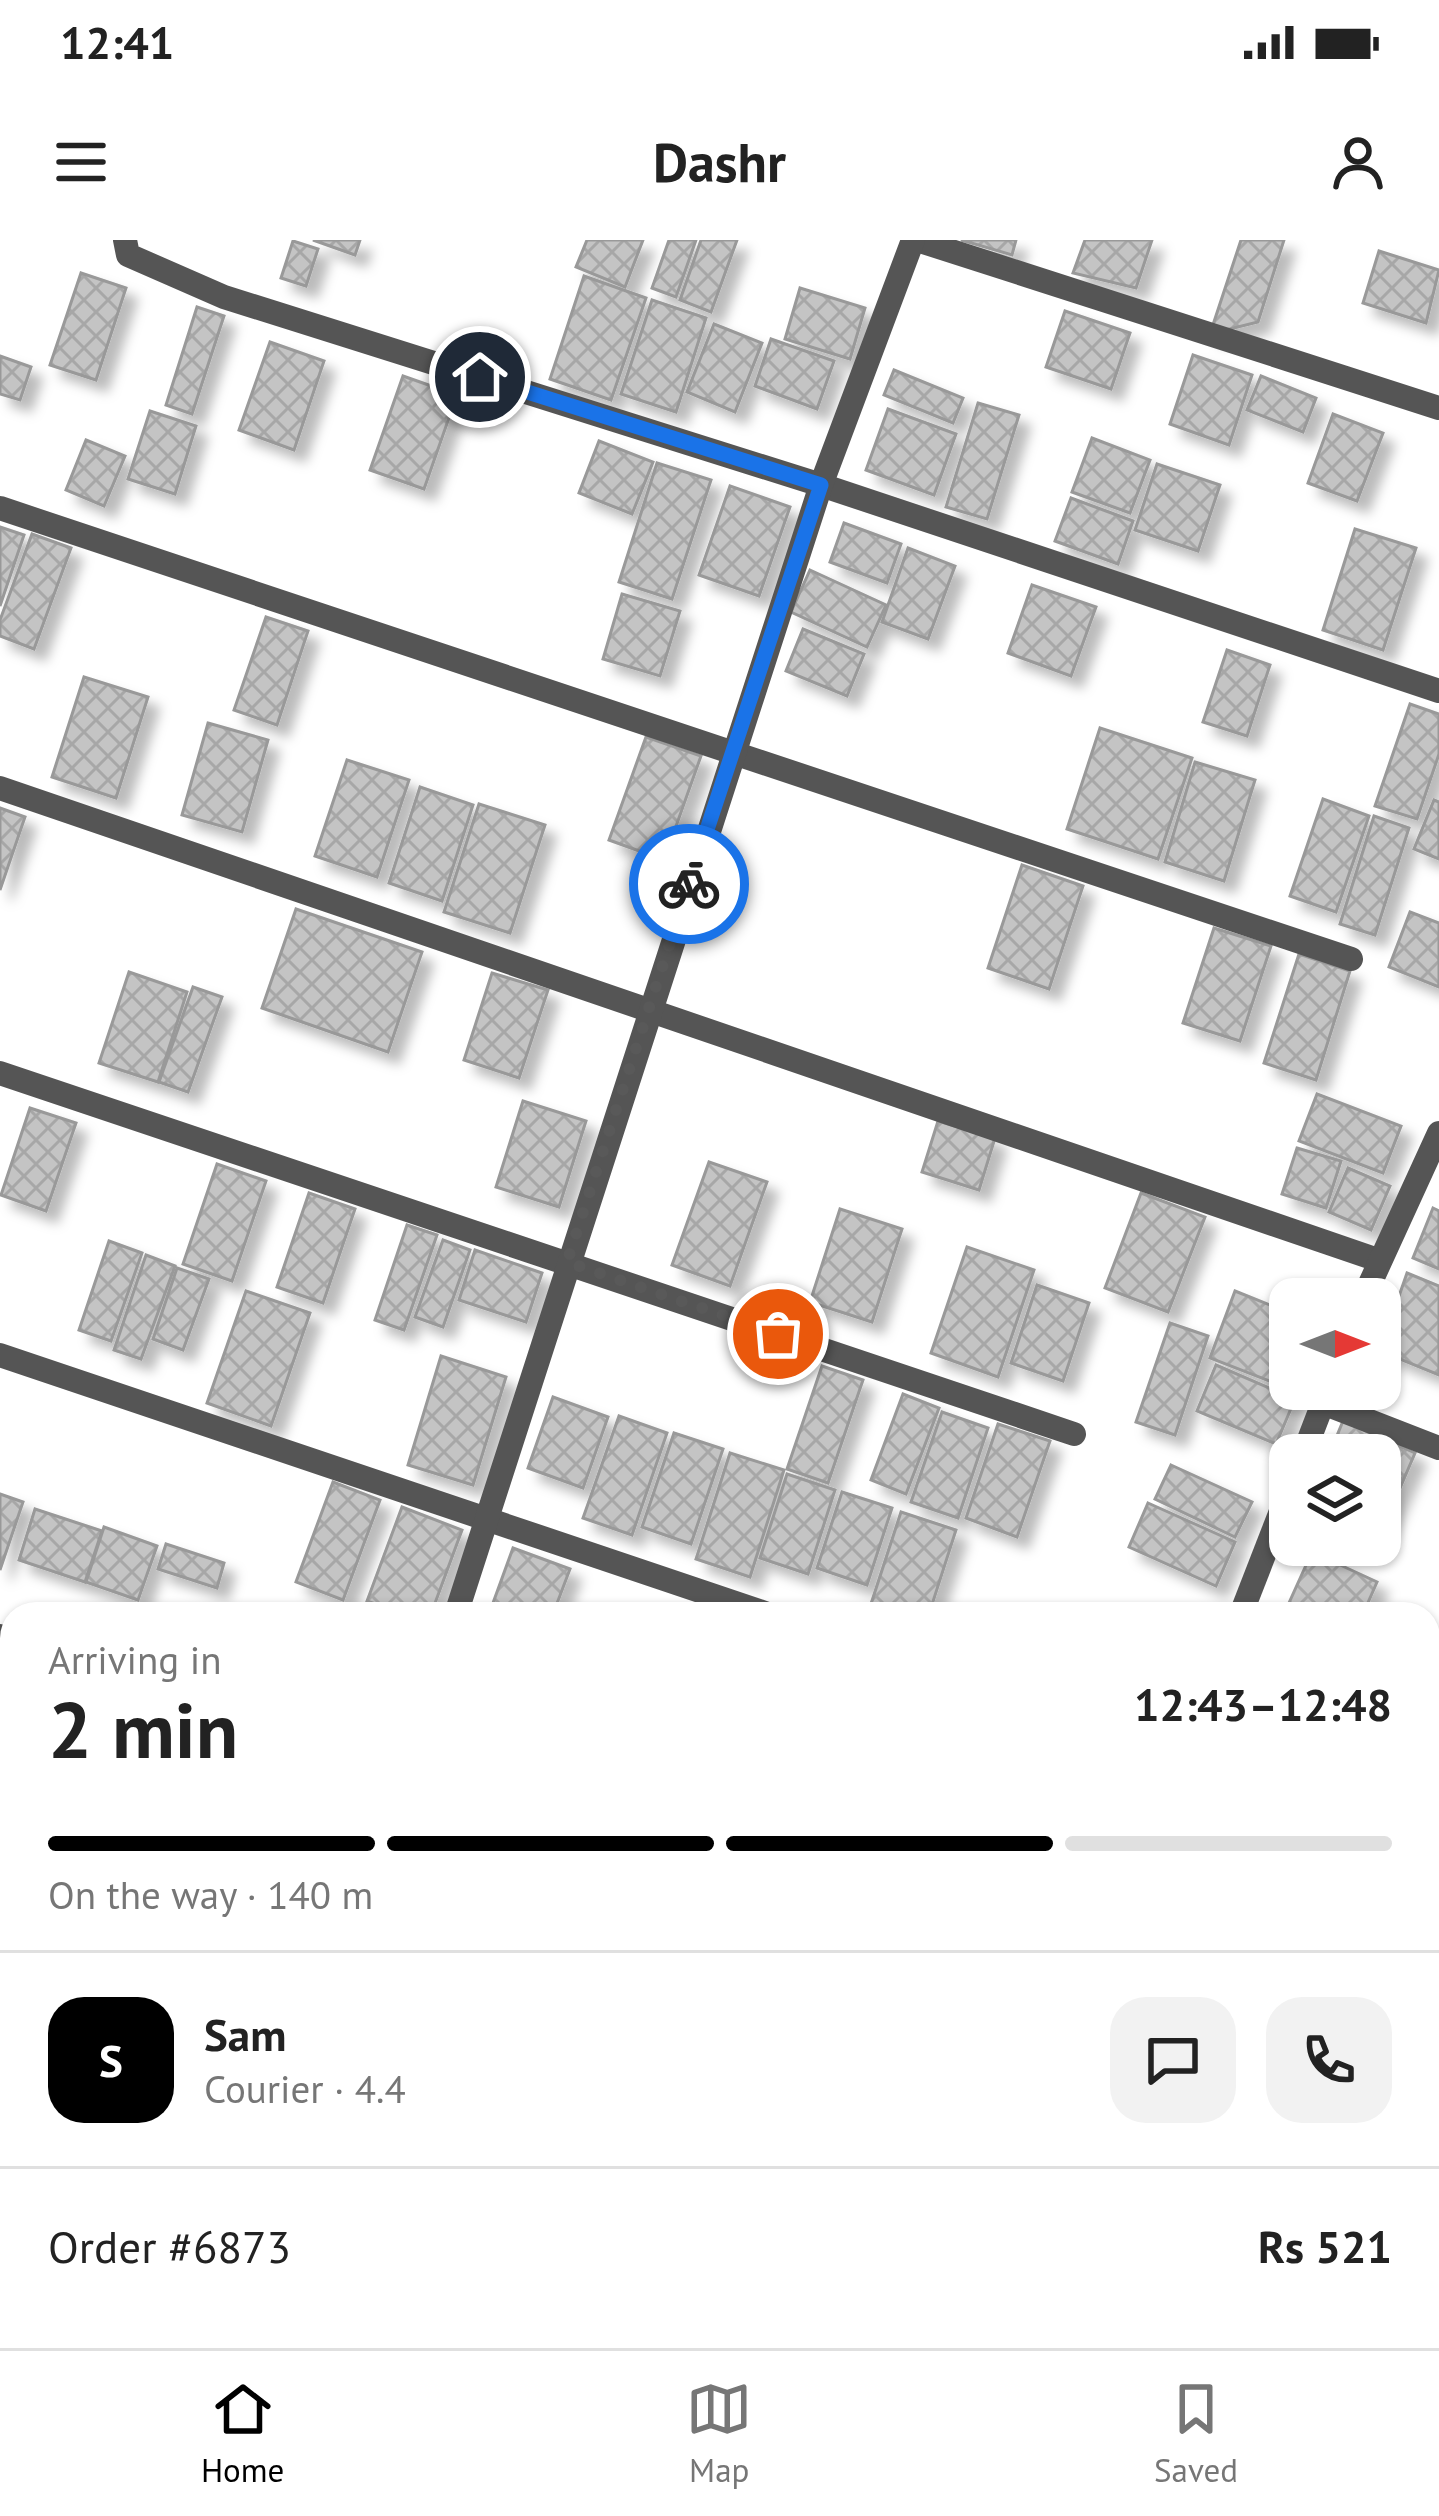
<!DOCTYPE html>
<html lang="en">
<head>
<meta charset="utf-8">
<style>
	:root { --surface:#fff; --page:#f2f2f2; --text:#222; --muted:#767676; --line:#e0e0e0; --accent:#000 }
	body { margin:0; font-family:"PT Sans",sans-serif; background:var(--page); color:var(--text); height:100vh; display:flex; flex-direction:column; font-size:45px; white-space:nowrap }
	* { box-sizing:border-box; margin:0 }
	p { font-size:39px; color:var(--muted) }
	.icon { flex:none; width:66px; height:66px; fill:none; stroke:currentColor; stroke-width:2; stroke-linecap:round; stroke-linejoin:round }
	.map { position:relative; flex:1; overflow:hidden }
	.drawer { position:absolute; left:0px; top:1362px; width:1440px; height:747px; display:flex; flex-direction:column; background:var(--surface); border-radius:36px 36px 0 0; box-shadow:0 3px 9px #0004 }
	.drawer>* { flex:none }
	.needle { width:78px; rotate:90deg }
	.controls { position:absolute; left:1269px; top:1038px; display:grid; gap:24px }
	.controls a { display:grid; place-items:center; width:132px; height:132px; border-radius:24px; background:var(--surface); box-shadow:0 3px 9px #0004; font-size:60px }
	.pin { position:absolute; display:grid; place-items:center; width:102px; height:102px; color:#fff; margin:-51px; border:6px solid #fff; border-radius:50%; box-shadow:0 3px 12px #0007 }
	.courier { position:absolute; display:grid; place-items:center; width:120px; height:120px; margin:-60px; border:9px solid #1a73e8; border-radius:50%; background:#fff; color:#222; box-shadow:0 3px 15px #0007 }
	.overview em { font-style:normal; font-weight:800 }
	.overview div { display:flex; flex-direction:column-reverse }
	.overview { display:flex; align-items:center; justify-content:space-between; height:204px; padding:0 48px }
	h1 { font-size:78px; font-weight:800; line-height:90px }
	.bar { display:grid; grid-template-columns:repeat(4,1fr); gap:18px 12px; align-content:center; height:144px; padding:0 48px }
	.bar i { height:15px; border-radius:9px; background:var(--line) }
	.bar .current { background:var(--accent) }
	.bar p { grid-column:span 4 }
	.line { display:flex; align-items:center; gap:30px; padding:0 48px; border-top:3px solid var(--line) }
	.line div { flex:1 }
	.round { display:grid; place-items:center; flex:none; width:126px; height:126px; border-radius:36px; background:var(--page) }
	.status { display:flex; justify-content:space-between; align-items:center; height:84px; padding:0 60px; background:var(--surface); direction:ltr }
	.status svg { height:33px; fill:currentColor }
	header { display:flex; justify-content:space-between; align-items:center; height:156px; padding:0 48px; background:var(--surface); font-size:54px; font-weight:800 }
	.dock { display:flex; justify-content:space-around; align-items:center; height:168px; border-top:3px solid var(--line); background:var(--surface); font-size:33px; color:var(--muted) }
	.dock a { display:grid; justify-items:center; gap:6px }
	.dock .current { color:var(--accent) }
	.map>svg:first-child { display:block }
</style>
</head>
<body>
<div class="status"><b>12:41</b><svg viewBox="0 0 49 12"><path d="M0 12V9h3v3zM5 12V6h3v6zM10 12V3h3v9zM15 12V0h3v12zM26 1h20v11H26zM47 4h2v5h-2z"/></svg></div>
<header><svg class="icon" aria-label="menu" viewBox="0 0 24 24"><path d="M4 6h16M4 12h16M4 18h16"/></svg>Dashr<svg class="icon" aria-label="person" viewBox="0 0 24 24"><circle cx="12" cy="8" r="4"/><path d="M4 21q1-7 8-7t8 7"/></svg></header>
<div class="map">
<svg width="1439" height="2108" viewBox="0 0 1439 2108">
	<defs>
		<pattern id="building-cross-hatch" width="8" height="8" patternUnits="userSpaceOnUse" patternTransform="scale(3)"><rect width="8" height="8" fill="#c4c4c4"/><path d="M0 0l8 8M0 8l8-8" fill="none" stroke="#a7a7a7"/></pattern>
		<filter id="shadow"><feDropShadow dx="11" dy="11" stdDeviation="6" flood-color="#0004"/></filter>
	</defs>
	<rect width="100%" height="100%" fill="#fff"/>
	<g fill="url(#building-cross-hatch)" stroke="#999" stroke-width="3" filter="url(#shadow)">
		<path d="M313,0H360L355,15Z"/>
		<path d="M587,0H643L625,47L576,27Z"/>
		<path d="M669,0H696L676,57L652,48Z"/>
		<path d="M701,0H737L711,72L680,60Z"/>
		<path d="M961,0H1016L1012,15Z"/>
		<path d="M1085,0H1152L1136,48L1073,33Z"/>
		<path d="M1241,0H1284L1258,82L1210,94Z"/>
		<path d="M293,1L318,9L306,46L281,38Z"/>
		<path d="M1379,11L1439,30L1426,83L1363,63Z"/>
		<path d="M81,33L126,48L96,140L50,125Z"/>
		<path d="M584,36L646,58L611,160L550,139Z"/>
		<path d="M800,48L865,68L850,119L785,99Z"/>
		<path d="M652,60L706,78L676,172L621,154Z"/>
		<path d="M197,67L224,76L192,174L166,165Z"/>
		<path d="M1065,71L1130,93L1111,149L1046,127Z"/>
		<path d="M714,84L762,103L735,172L687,152Z"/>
		<path d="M771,99L834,121L817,169L755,146Z"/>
		<path d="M270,102L324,121L294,210L239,190Z"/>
		<path d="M1193,115L1252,135L1229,205L1170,184Z"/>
		<path d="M0,116L31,127L20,160L0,154Z"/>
		<path d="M894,130L963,158L953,183L884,155Z"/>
		<path d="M403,136L457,155L424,249L370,230Z"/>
		<path d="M1261,136L1316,158L1303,192L1247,170Z"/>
		<path d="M978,163L1019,175L987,279L946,267Z"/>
		<path d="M888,169L956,194L934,255L866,230Z"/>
		<path d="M150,171L196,186L175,254L128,239Z"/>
		<path d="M1333,174L1383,193L1357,261L1308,243Z"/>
		<path d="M1092,198L1150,220L1130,273L1072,252Z"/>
		<path d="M86,200L125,216L104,266L66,250Z"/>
		<path d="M599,201L653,222L632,274L579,253Z"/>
		<path d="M657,223L711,240L672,359L619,342Z"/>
		<path d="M1157,224L1220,245L1198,311L1135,290Z"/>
		<path d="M730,246L790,267L759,356L699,335Z"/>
		<path d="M1071,258L1133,281L1118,324L1055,301Z"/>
		<path d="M844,283L901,304L887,343L830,322Z"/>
		<path d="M0,287L24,295L0,366Z"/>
		<path d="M1355,289L1416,308L1383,410L1323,390Z"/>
		<path d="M32,294L71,308L34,409L0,396V380Z"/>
		<path d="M908,308L955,326L928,399L882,382Z"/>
		<path d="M810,330L886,365L867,407L791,372Z"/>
		<path d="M1032,345L1096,367L1071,436L1008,413Z"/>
		<path d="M622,354L680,371L660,436L603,419Z"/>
		<path d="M266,377L308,391L277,485L234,470Z"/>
		<path d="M803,389L864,414L847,456L786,431Z"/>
		<path d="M1227,410L1270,425L1247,496L1203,482Z"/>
		<path d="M84,437L148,457L116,558L52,537Z"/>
		<path d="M1410,464L1439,474V514L1417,579L1375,566Z"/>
		<path d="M208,483L268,500L242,592L182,575Z"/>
		<path d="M1100,488L1192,518L1158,619L1067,589Z"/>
		<path d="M646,497L701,516L664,620L609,600Z"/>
		<path d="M347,520L409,540L377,637L315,616Z"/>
		<path d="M1195,522L1255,540L1224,641L1165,622Z"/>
		<path d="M420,547L473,565L442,661L389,643Z"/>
		<path d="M1323,559L1369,576L1336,672L1290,656Z"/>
		<path d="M1434,560L1439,562V619L1414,609Z"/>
		<path d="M479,564L545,585L510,693L444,672Z"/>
		<path d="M0,568L25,577L0,650Z"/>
		<path d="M1374,576L1409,588L1375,695L1340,684Z"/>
		<path d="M1022,625L1083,646L1049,749L988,728Z"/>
		<path d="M296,669L422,712L388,812L262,768Z"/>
		<path d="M1410,672L1439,683V747L1389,727Z"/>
		<path d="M1214,688L1271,706L1240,801L1183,783Z"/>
		<path d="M1299,714L1350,731L1316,840L1264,823Z"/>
		<path d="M129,732L187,752L158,842L99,823Z"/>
		<path d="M492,733L548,750L519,838L464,820Z"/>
		<path d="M193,747L222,757L188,852L159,842Z"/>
		<path d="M1317,854L1401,886L1383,933L1299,901Z"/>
		<path d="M523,861L586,881L559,967L496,947Z"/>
		<path d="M30,868L76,883L46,971L1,955Z"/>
		<path d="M938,881L995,898L979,950L922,932Z"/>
		<path d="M1297,908L1341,921L1326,968L1282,954Z"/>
		<path d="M709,922L767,942L730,1046L672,1025Z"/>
		<path d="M217,924L266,941L232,1041L183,1024Z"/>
		<path d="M1348,928L1390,946L1371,990L1329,972Z"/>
		<path d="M309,953L355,969L323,1063L277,1047Z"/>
		<path d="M1141,953L1205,977L1168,1072L1105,1048Z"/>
		<path d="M1433,968L1439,971V1029L1413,1018Z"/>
		<path d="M840,969L902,989L872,1082L810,1062Z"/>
		<path d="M407,985L437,995L404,1090L375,1080Z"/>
		<path d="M443,1000L470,1010L443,1087L415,1077Z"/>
		<path d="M109,1001L142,1013L111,1101L79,1090Z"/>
		<path d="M967,1007L1034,1030L998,1137L931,1113Z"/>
		<path d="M475,1010L542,1033L526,1082L459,1060Z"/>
		<path d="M146,1015L175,1026L141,1119L114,1110Z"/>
		<path d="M177,1028L209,1039L183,1110L153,1099Z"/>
		<path d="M1407,1033L1439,1046V1135L1380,1111Z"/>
		<path d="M1037,1045L1089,1063L1063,1141L1011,1123Z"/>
		<path d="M246,1051L310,1073L271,1186L207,1163Z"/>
		<path d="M1235,1051L1290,1073V1149L1210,1118Z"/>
		<path d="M1170,1083L1208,1096L1175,1195L1136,1182Z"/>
		<path d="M441,1116L506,1137L473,1245L408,1225Z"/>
		<path d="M1216,1125L1295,1159L1276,1204L1197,1171Z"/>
		<path d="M822,1126L863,1140L828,1243L787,1229Z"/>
		<path d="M903,1154L939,1168L906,1254L871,1240Z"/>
		<path d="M553,1157L608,1177L583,1248L528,1228Z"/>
		<path d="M942,1172L988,1188L958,1278L911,1262Z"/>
		<path d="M619,1176L667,1193L632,1295L583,1278Z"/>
		<path d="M1343,1181L1415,1213L1380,1295V1215H1329Z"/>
		<path d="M998,1184L1050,1201L1017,1297L966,1278Z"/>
		<path d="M674,1193L723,1209L691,1304L642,1287Z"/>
		<path d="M730,1213L784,1230L750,1337L696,1319Z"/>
		<path d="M1171,1225L1252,1262L1235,1297L1155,1259Z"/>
		<path d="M787,1234L835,1250L808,1334L760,1318Z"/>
		<path d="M333,1242L380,1260L343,1360L296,1342Z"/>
		<path d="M842,1252L892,1268L867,1345L817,1328Z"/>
		<path d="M0,1254L23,1262L0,1330Z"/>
		<path d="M1148,1263L1235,1302L1216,1346L1129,1307Z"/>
		<path d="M402,1267L462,1290L431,1374H402L367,1361Z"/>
		<path d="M35,1269L102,1291L85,1342L19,1320Z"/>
		<path d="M901,1272L956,1290L929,1374L869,1370Z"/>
		<path d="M104,1287L157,1306L138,1360L86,1342Z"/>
		<path d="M166,1304L224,1323L217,1348L158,1329Z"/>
		<path d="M513,1308L570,1329L553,1374H489Z"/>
		<path d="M1312,1312L1377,1342L1363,1374H1284Z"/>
		<path d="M0,1424L12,1429V1477L0,1509Z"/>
		<path d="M1428,1534L1439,1538V1588L1428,1584Z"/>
		<path d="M3,1546L12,1550V1653L0,1649Z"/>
		<path d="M0,1698L12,1703L0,1755Z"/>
		<path d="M2,1997L12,2000V2094L0,2090Z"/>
		<path d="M245,2097H301L297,2108H241Z"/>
		<path d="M313,2097H329L360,2108H309Z"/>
		<path d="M669,2097H731L727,2108H665Z"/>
		<path d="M754,2097H774L790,2103L789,2108H750Z"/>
		<path d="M811,2097L839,2108H804Z"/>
		<path d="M1255,2097H1279L1307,2108H1251Z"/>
	</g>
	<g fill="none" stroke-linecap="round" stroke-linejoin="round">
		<g stroke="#555" stroke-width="24">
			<path d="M125,0L128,15L224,57L821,245L1439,451"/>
			<path d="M917,0L1439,168"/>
			<path d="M0,268L1351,719"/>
			<path d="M0,548L1378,1020"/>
			<path d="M0,833L1074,1194"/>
			<path d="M1363,1059L1439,893"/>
			<path d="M0,1115L768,1374"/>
			<path d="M1323,1163L1439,1208"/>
			<path d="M1303,1215L1328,1150"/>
			<path d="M456,1374L821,245L913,0"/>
			<path d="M1241,1374L1290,1248"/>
			<path d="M0,1396L12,1400"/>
			<path d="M1428,1486L1439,1491"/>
			<path d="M0,1688L12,1692"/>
			<path d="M1428,1830L1439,1835"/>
			<path d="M0,1964L12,1968"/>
			<path d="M393,2097L423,2108"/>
			<path d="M1321,2097L1350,2108"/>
			<path d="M211,2108L215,2097"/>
			<path d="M946,2108L951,2097"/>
		</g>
	</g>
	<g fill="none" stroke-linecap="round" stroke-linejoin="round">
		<path stroke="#595959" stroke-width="12" stroke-dasharray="0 21.6" d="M689,644L567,1022L778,1094"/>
		<path stroke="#1a73e8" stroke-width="15" d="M480,137L821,245L689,644"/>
	</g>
</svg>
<div class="controls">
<a><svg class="needle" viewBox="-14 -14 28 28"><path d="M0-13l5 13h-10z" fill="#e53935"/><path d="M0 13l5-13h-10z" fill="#767676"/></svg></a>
<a><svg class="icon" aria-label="layers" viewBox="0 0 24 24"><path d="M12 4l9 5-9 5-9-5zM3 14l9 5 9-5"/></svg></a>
</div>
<div class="pin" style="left:778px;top:1094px;background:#ea580c"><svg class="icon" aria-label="bag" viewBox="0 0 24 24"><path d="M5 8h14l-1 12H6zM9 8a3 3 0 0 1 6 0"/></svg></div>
<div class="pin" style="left:480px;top:137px;background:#1f2937"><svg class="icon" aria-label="home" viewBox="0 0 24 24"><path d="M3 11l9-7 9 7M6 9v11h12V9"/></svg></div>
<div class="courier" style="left:689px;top:644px"><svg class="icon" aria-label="bike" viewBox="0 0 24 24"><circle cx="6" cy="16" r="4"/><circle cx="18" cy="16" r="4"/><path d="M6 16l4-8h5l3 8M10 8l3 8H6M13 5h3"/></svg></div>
<section class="drawer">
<div class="overview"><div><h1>2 min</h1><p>Arriving in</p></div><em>12:43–12:48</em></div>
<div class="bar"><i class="current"></i><i class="current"></i><i class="current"></i><i></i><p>On the way · 140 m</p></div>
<div class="line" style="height:216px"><b class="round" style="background:var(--accent);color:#fff">S</b><div><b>Sam</b><p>Courier · 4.4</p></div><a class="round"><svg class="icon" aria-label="chat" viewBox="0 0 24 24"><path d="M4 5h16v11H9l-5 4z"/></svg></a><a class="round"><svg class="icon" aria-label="phone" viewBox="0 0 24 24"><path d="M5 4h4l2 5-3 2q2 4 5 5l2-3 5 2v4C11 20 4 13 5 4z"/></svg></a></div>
<div class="line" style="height:156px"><div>Order #6873</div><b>Rs 521</b></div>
</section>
</div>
<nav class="dock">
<a class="current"><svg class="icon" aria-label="home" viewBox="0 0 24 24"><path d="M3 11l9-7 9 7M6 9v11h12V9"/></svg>Home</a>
<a><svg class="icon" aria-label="map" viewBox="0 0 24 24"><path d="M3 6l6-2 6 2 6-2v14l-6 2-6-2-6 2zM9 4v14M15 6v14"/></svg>Map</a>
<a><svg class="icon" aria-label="saved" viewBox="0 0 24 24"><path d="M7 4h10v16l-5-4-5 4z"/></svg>Saved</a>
</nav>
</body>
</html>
